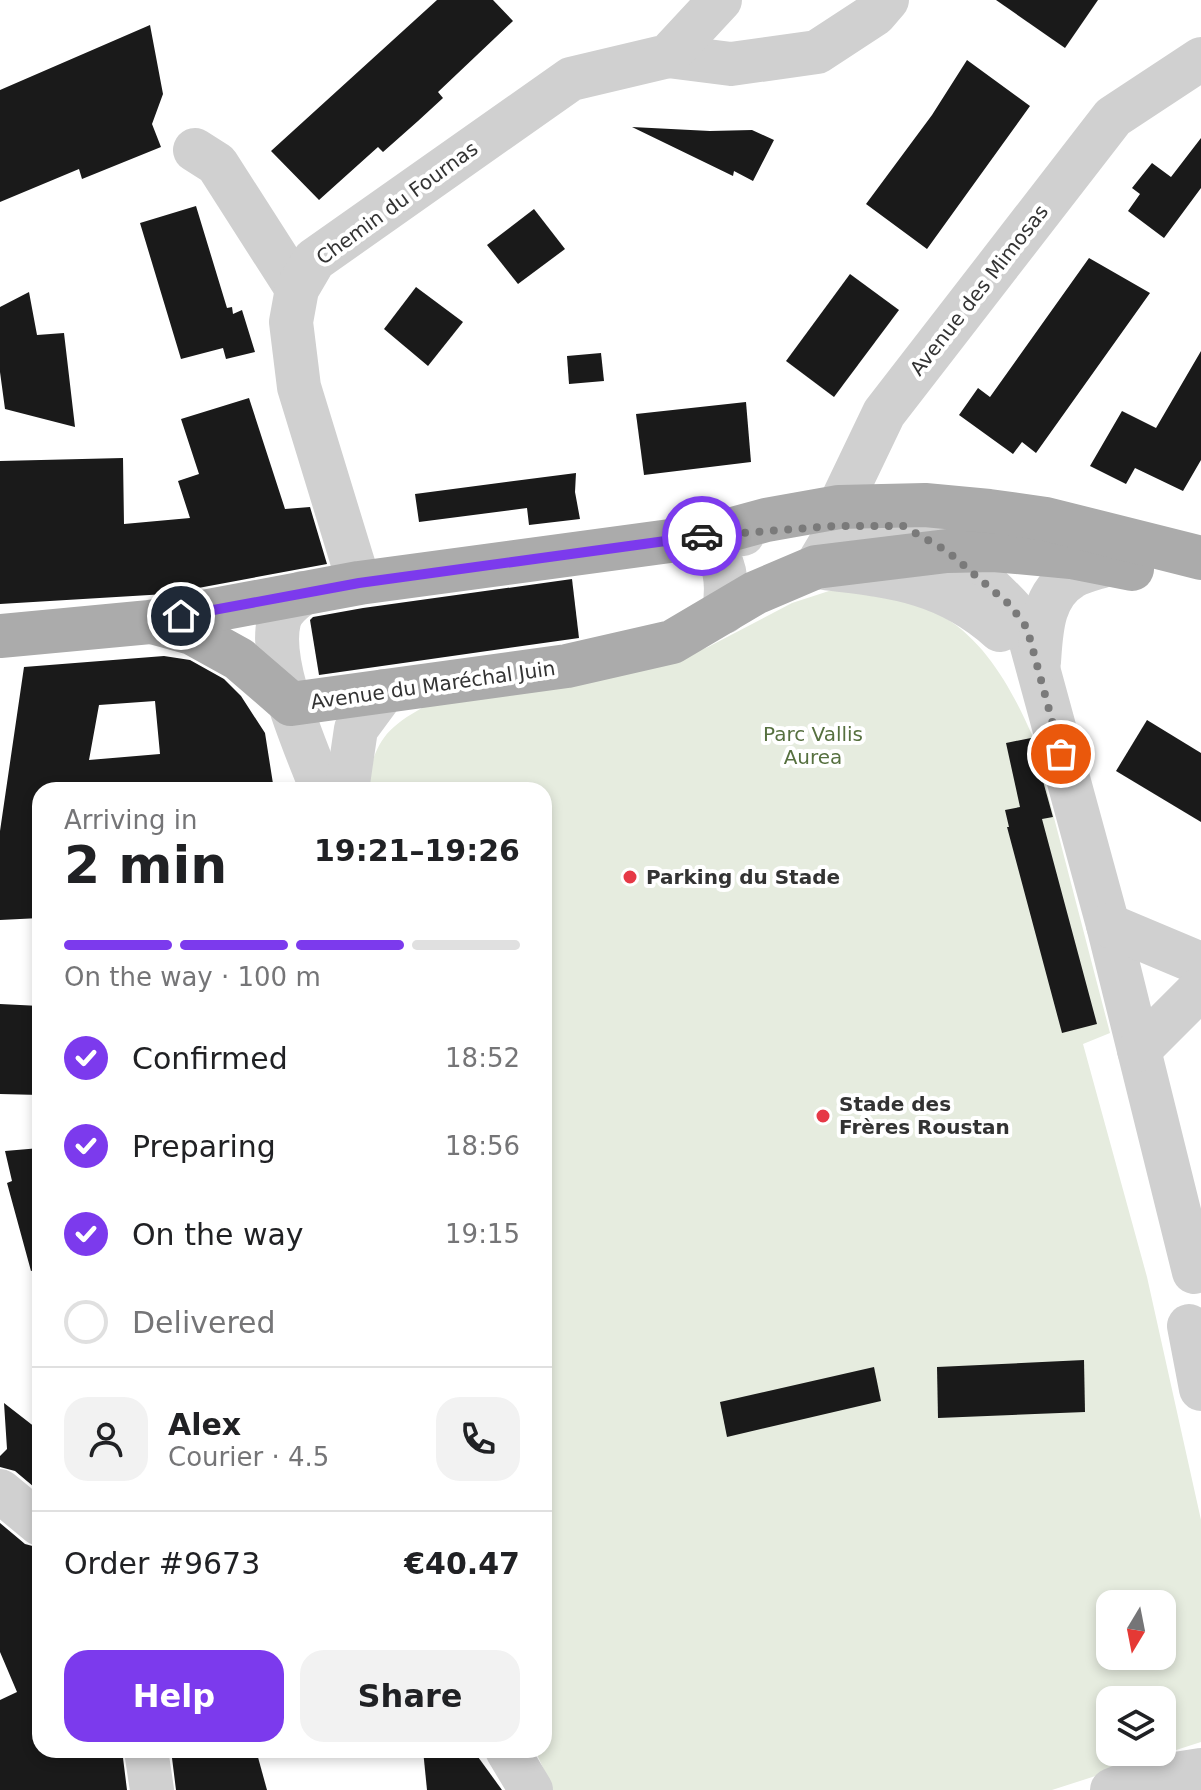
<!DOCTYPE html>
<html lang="en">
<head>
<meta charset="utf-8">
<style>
	:root { --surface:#fff; --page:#f2f2f2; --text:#202124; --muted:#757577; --line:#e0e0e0; --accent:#7c3aed }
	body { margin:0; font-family:"DejaVu Sans",sans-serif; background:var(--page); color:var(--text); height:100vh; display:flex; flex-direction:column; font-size:30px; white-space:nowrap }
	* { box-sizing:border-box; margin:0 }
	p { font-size:26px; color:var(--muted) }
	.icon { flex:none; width:44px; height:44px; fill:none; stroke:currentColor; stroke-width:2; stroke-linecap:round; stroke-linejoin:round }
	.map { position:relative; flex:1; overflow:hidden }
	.sheet { position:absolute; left:32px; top:782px; width:520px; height:976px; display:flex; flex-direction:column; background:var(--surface); border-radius:24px; box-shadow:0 4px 12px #0003 }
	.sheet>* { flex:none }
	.needle { width:52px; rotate:190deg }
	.buttons { position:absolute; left:1096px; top:1590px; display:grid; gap:16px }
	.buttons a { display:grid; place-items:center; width:80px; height:80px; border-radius:16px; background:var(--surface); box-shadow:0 4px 12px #0003; font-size:40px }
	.pin { position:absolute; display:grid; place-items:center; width:68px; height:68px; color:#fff; margin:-34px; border:4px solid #fff; border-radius:50%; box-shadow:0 2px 8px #0007 }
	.courier { position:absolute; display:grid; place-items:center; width:80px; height:80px; margin:-40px; border:6px solid #7c3aed; border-radius:50%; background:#fff; color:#222; box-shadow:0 2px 10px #0007 }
	.head em { font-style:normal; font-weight:800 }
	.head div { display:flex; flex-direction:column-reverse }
	.head { display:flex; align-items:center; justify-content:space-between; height:136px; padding:0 32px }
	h1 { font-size:52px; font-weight:800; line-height:60px }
	.bar { display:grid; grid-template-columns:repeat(4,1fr); gap:12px 8px; align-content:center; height:96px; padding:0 32px }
	.bar i { height:10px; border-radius:6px; background:var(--line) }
	.bar .active { background:var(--accent) }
	.bar p { grid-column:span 4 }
	.line { display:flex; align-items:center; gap:20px; padding:0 32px; border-top:2px solid var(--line) }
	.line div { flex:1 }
	.round { display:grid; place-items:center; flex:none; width:84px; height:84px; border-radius:24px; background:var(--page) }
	ol { padding:0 32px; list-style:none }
	li { display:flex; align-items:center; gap:24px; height:88px }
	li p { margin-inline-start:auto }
	li .icon { padding:8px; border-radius:50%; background:var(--accent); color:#fff; stroke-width:4 }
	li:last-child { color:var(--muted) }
	li i { width:44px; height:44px; border:4px solid var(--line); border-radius:50% }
	.primary-button { display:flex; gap:16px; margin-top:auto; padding:16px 32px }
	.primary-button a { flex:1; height:92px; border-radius:24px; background:var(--accent); color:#fff; font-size:32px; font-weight:800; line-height:92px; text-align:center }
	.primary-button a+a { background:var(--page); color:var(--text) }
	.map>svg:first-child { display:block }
</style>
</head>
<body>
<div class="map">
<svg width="1201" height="1790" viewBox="0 0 1201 1790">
	<rect width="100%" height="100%" fill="#fff"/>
	<path fill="#e6ecdf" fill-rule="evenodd" d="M874,587C897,597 923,604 944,617C988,644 1013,692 1033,737L1110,1033L1083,1044L1147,1277L1201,1520V1742L1052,1790H553L535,1750H544V790H366C375,740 385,728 429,704L665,664L708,647L792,603L832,590ZM1110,1604H1162V1656H1110ZM1110,1700H1162V1752H1110Z"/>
	<g fill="#1a1a1a" fill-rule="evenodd">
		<path d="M437,0H493L513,21L438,92L443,98L418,121L383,152L378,147L319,200L271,151Z"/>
		<path d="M996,0H1098L1065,48Z"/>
		<path d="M150,25L163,94L152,124L161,147L82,179L79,169L0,202V90Z"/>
		<path d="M967,60L1030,106L927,249L866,204L932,115Z"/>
		<path d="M632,127L710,131L752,130L774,140L753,181L734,171L733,176Z"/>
		<path d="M1201,138V188L1164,238L1128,211L1140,194L1132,188L1152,163L1171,177Z"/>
		<path d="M196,206L227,308L232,307L233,314L242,310L255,352L226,359L223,348L181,359L140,223Z"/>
		<path d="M534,209L565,249L518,284L487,245Z"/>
		<path d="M1089,258L1150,293L1036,453L1022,442L1013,454L959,415L978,388L990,397Z"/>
		<path d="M850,274L899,310L834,397L786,361Z"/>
		<path d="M416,287L463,322L428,366L384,329Z"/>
		<path d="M29,292L37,335L64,333L75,427L5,409L0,372V307Z"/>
		<path d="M1201,351V460L1183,491L1135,468L1126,484L1090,466L1122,411L1156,428Z"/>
		<path d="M601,353L604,381L569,384L567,356Z"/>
		<path d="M249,398L285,509L310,507L327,564L166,594L0,604V461L123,458L124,524L190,518L178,481L199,474L181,419Z"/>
		<path d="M746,402L751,462L644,475L636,414Z"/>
		<path d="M576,473L575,492L580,519L529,525L527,508L419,522L415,494Z"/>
		<path d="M572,579L579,638L319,675L310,620L313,617L363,608Z"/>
		<path d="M164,656L190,660L224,679L241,696L265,733L274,790H40V918L0,920V831L24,667ZM155,701L160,754L89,760L99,705Z"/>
		<path d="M1147,720L1201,753V822L1116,771Z"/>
		<path d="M1031,738L1053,817L1042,819L1097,1024L1062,1033L1007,827H1009L1005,810L1020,807L1006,743Z"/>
		<path d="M0,1004L40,1006V1095L0,1094Z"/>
		<path d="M40,1148V1269L31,1271L7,1183L12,1181L5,1151Z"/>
		<path d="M1084,1360L1085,1412L938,1418L937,1367Z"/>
		<path d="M874,1367L881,1401L727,1437L720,1402Z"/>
		<path d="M4,1403L40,1431V1492L15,1471L0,1467V1456L7,1449Z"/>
		<path d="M0,1523L25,1544L40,1548V1750H122L127,1790H0V1700L17,1692L0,1652Z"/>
		<path d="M171,1750H256L267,1790H176Z"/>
		<path d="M423,1750H473L502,1790H427Z"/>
	</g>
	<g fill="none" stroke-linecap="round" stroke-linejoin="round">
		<g stroke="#d0d0d0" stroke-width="44">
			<path d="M668,56L731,64L817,52L875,14L887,0"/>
			<path d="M195,150L217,164L297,289"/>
			<path d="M848,525C864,525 888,521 903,526C939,537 1005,598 1027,628L1108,925L1194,1272"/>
			<path d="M359,583L299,387L291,322L297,289L314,260L571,79L668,56L720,0"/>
			<path d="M303,593C293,601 282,608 279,621C268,665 306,747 322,790"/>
			<path d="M724,612C729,578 725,564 707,536L743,534"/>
			<path d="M1000,630C943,579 888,576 816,567L831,542L839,507L884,413L1113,117L1201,59"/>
			<path d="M1039,662C1041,632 1042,594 1072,577C1082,571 1097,568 1108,564"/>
			<path d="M347,790L356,729L384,691"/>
			<path d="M1108,925L1201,964"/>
			<path d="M1139,1050L1201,988"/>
			<path d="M1189,1326L1201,1389"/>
			<path d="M0,1491L40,1524"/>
			<path d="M146,1750L152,1790"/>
			<path d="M507,1750L531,1790"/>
			<path d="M1112,1790L1137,1780L1201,1770"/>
		</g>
		<g stroke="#ababab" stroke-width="44">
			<path d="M152,622L192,633L239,659L291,704L567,666L672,642L755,593L816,567L947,551L994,550L1071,557L1132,569"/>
			<path d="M0,636L150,622L359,583L707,536L766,520L839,507L925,505L989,511L1046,519L1201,558"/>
		</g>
	</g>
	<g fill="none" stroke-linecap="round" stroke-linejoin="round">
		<path stroke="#7a7a7a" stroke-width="8" stroke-dasharray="0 14.4" d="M702,536L835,526H903L947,551L1010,605L1027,628L1061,754"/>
		<path stroke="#7c3aed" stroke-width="10" d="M181,616L359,583L702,536"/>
	</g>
	<g fill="#e63946" stroke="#fff" stroke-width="3">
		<circle cx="630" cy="877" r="8"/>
		<circle cx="823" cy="1116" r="8"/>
	</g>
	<g text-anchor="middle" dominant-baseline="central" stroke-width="8" stroke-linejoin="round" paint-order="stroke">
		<g font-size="20" fill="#333" stroke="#fff">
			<text transform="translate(397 203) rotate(-36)">Chemin du Fournas</text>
			<text transform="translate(979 290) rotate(-52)">Avenue des Mimosas</text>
			<text transform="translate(433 685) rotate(-8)">Avenue du Maréchal Juin</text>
		</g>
		<g font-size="20" fill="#56703f" stroke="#fff">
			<text x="813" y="734">Parc Vallis<tspan x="813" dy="23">Aurea</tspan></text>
		</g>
		<g font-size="20" font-weight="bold" fill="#333" stroke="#fff" text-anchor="start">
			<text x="646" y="877">Parking du Stade</text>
			<text x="839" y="1104">Stade des<tspan x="839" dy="23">Frères Roustan</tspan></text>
		</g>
	</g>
</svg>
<div class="buttons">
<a><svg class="needle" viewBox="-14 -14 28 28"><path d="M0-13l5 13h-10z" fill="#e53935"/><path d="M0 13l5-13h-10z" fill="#757577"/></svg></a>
<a><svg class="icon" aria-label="layers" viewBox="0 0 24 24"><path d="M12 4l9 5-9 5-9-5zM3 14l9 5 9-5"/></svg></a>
</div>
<div class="pin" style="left:1061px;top:754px;background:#ea580c"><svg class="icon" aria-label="bag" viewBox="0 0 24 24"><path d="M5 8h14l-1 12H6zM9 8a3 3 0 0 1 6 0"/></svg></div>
<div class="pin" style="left:181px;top:616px;background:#1f2937"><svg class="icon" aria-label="home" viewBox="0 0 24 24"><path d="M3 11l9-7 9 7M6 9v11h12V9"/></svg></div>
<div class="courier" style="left:702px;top:536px"><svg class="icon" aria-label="car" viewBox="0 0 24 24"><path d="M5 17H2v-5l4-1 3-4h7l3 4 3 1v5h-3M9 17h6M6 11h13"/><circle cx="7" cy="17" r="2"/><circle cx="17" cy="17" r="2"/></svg></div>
<section class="sheet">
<div class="head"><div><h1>2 min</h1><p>Arriving in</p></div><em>19:21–19:26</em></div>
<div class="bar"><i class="active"></i><i class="active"></i><i class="active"></i><i></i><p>On the way · 100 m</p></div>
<ol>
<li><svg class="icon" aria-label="check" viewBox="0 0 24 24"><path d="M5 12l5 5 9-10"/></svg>Confirmed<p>18:52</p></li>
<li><svg class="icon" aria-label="check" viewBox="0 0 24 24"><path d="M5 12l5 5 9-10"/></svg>Preparing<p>18:56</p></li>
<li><svg class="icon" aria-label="check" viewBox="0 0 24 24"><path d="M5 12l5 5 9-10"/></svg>On the way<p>19:15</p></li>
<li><i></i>Delivered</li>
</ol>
<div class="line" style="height:144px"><a class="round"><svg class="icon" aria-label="person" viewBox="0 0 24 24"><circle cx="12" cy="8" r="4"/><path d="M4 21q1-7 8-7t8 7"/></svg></a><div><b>Alex</b><p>Courier · 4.5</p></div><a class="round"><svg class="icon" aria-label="phone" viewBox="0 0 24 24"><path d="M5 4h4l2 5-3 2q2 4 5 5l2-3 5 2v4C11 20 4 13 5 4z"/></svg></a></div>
<div class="line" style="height:104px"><div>Order #9673</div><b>€40.47</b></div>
<div class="primary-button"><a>Help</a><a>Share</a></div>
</section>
</div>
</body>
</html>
